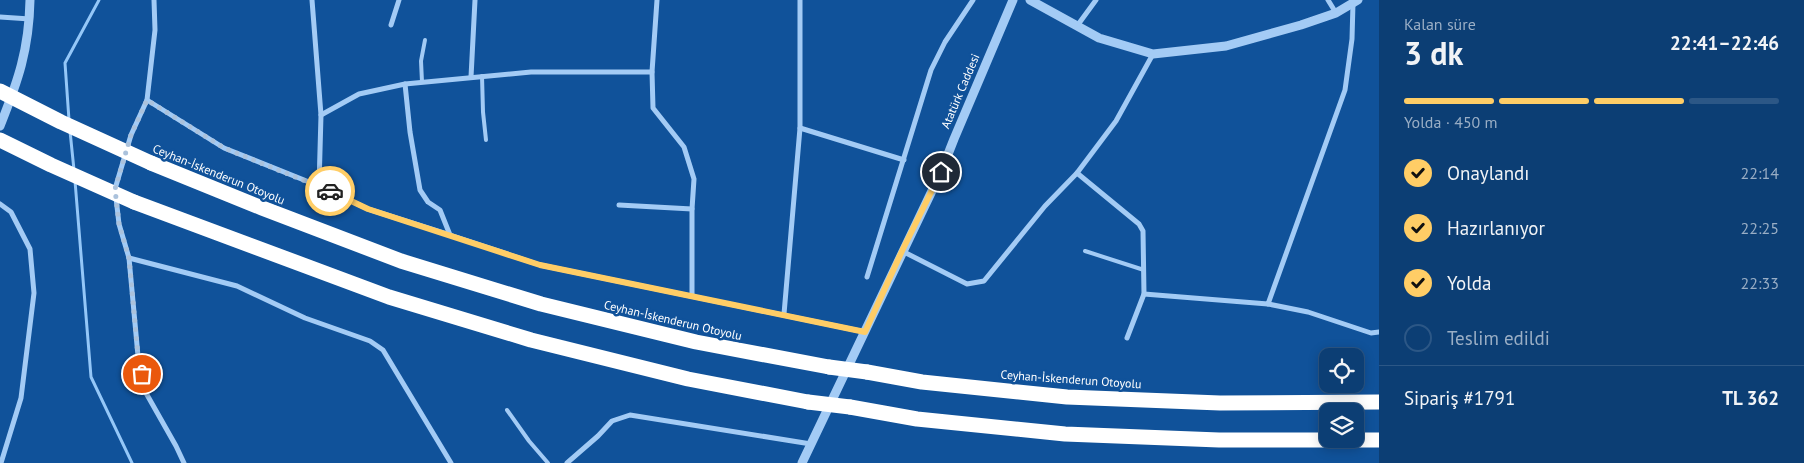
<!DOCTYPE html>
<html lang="tr">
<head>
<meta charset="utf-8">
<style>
	:root { --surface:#0c3e74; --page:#154579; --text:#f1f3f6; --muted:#9aaec5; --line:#2c5786; --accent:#ffcd66 }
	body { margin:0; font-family:"PT Sans",sans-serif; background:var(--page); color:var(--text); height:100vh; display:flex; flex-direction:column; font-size:19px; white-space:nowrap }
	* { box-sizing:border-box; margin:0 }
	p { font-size:16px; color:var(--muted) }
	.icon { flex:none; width:28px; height:28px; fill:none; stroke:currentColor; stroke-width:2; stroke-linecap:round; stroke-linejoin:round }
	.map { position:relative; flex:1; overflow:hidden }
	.side { display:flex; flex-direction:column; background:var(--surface); width:425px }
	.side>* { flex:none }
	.buttons { position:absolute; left:1319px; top:348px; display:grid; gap:10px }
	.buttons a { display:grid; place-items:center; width:45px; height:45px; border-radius:10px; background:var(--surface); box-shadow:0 2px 12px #0003,0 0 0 1px var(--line); font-size:25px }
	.pin { position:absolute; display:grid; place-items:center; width:42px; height:42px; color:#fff; margin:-21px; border:2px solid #fff; border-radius:50%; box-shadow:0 1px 5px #0007 }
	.courier { position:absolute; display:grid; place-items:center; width:50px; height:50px; margin:-25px; border:4px solid #ffcd66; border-radius:50%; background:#fff; color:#222; box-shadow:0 1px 6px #0007 }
	.summary em { font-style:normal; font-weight:600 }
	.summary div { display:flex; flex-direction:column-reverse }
	.summary { display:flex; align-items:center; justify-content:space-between; height:85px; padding:0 25px }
	h1 { font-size:32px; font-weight:600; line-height:38px }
	.bar { display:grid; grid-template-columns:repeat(4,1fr); gap:8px 5px; align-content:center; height:60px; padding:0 25px }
	.bar i { height:6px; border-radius:4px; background:var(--line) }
	.bar .selected { background:var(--accent) }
	.bar p { grid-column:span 4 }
	.line { display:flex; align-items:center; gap:12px; padding:0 25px; border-top:1px solid var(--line) }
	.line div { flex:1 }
	ol { padding:0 25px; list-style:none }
	li { display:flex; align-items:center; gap:15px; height:55px }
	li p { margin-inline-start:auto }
	li .icon { padding:5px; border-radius:50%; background:var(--accent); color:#111; stroke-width:4 }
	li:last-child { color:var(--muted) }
	li i { width:28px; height:28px; border:2px solid var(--line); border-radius:50% }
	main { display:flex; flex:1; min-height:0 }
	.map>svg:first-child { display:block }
</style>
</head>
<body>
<main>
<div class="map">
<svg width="1379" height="463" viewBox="0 0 1379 463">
	<rect width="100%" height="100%" fill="#10529a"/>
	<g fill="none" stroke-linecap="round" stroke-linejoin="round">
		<g stroke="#94c7f8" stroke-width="3">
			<path d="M69,120L65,63L99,0"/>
			<path d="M70,131L74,170"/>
			<path d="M75,181L91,377L132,463"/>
		</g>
		<g stroke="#a3cbf5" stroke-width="4">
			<path d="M482,76L483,112L486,140"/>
			<path d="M422,82L421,61L425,40"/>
			<path d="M1085,251L1144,270"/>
			<path d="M507,410L529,441L548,463"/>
		</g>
		<g stroke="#a3cbf5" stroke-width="5">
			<path d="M154,0L155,30L147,100L131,135L115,189L119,224L129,258L138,356L146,393L176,446L184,463"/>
			<path d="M312,0L321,115L319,186"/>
			<path d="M657,0L652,72L653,108L684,147L694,179L692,209V296"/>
			<path d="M1328,0L1336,13"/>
			<path d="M0,17L30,19"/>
			<path d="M391,25L399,0"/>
			<path d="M1077,26L1096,0"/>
			<path d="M471,77L475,0"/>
			<path d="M405,84L410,132L420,190L428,202L440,210L450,235L540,265L865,332"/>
			<path d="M147,100L224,148L319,186L368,209L450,235"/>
			<path d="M321,115L359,94L405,84L531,72H652"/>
			<path d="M800,128L904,160"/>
			<path d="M1077,173L1139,224L1143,231L1144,294L1127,338"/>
			<path d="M0,204L11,212L30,249L34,293L21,398L1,463"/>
			<path d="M619,205L692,209"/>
			<path d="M902,251L967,284L984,281L1045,206L1077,173L1116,121L1153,54"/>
			<path d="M129,258L237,286L305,318L370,341L383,350L451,463"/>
			<path d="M867,277L931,70L945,42L973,0"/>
			<path d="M1144,294L1268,304L1345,90L1352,39L1353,3"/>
			<path d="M1268,304L1308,312L1371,333L1379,332"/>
			<path d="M784,314L800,128V0"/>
			<path d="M567,463L598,436L612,421L630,415L811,444"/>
		</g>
		<g stroke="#a3cbf5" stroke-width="9">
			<path d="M1030,0L1099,38L1153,54L1226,46L1301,25L1336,13L1358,0"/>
			<path d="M0,126C18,81 29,50 30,0"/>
			<path d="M802,463L941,172L954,139L1013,0"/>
		</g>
		<g stroke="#fff" stroke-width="15">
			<path d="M151,163L262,208L401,261L541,304L696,342L829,367"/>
			<path d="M134,202L389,297L531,340L688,379L808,402"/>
			<path d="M867,372L922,382L1067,397L1220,403L1379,402"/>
			<path d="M850,407L917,419L1065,434L1219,440H1379"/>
		</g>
		<g stroke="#fff" stroke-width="15">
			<path d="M0,91L61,122L151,163"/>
			<path d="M0,140L51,165L134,202"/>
			<path d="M829,367L867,372"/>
			<path d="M808,402L850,407"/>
		</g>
	</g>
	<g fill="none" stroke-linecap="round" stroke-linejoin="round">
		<path stroke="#abc2dc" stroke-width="5" stroke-dasharray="0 9" d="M142,374L138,356L129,258L119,224L115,189L131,135L147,100L224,148L330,191"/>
		<path stroke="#ffcd66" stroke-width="6" d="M330,191L368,209L540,265L865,332L902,251L941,172"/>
	</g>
	<g text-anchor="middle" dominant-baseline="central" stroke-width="5" stroke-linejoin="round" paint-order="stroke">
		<g font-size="12" fill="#fff" stroke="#10529a">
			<text transform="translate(960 91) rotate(-67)">Atatürk Caddesi</text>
			<text transform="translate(219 174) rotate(22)">Ceyhan-İskenderun Otoyolu</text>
			<text transform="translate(673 320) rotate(13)">Ceyhan-İskenderun Otoyolu</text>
			<text transform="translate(1071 379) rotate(4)">Ceyhan-İskenderun Otoyolu</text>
		</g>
	</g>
</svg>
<div class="buttons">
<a><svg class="icon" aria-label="locate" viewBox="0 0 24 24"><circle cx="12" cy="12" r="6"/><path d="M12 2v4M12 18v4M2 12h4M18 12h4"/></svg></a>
<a><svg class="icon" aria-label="layers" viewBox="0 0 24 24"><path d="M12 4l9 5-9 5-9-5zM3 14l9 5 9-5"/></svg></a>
</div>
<div class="pin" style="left:142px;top:374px;background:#ea580c"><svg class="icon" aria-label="bag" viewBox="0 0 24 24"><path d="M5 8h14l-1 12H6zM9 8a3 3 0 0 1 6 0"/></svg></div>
<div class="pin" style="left:941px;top:172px;background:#1f2937"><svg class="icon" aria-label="home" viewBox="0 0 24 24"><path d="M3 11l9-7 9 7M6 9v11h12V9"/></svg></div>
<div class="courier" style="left:330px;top:191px"><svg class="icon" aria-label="car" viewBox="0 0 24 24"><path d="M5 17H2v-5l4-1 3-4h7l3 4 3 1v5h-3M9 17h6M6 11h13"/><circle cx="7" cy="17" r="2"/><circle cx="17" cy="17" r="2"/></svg></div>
</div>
<section class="side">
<div class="summary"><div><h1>3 dk</h1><p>Kalan süre</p></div><em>22:41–22:46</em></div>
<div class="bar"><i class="selected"></i><i class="selected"></i><i class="selected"></i><i></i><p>Yolda · 450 m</p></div>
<ol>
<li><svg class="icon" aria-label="check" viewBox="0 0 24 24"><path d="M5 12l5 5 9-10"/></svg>Onaylandı<p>22:14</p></li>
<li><svg class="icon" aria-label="check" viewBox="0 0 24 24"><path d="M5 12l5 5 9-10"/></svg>Hazırlanıyor<p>22:25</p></li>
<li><svg class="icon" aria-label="check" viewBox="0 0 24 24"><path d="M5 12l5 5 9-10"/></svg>Yolda<p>22:33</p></li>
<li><i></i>Teslim edildi</li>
</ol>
<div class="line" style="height:65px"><div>Sipariş #1791</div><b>TL 362</b></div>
</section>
</main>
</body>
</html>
